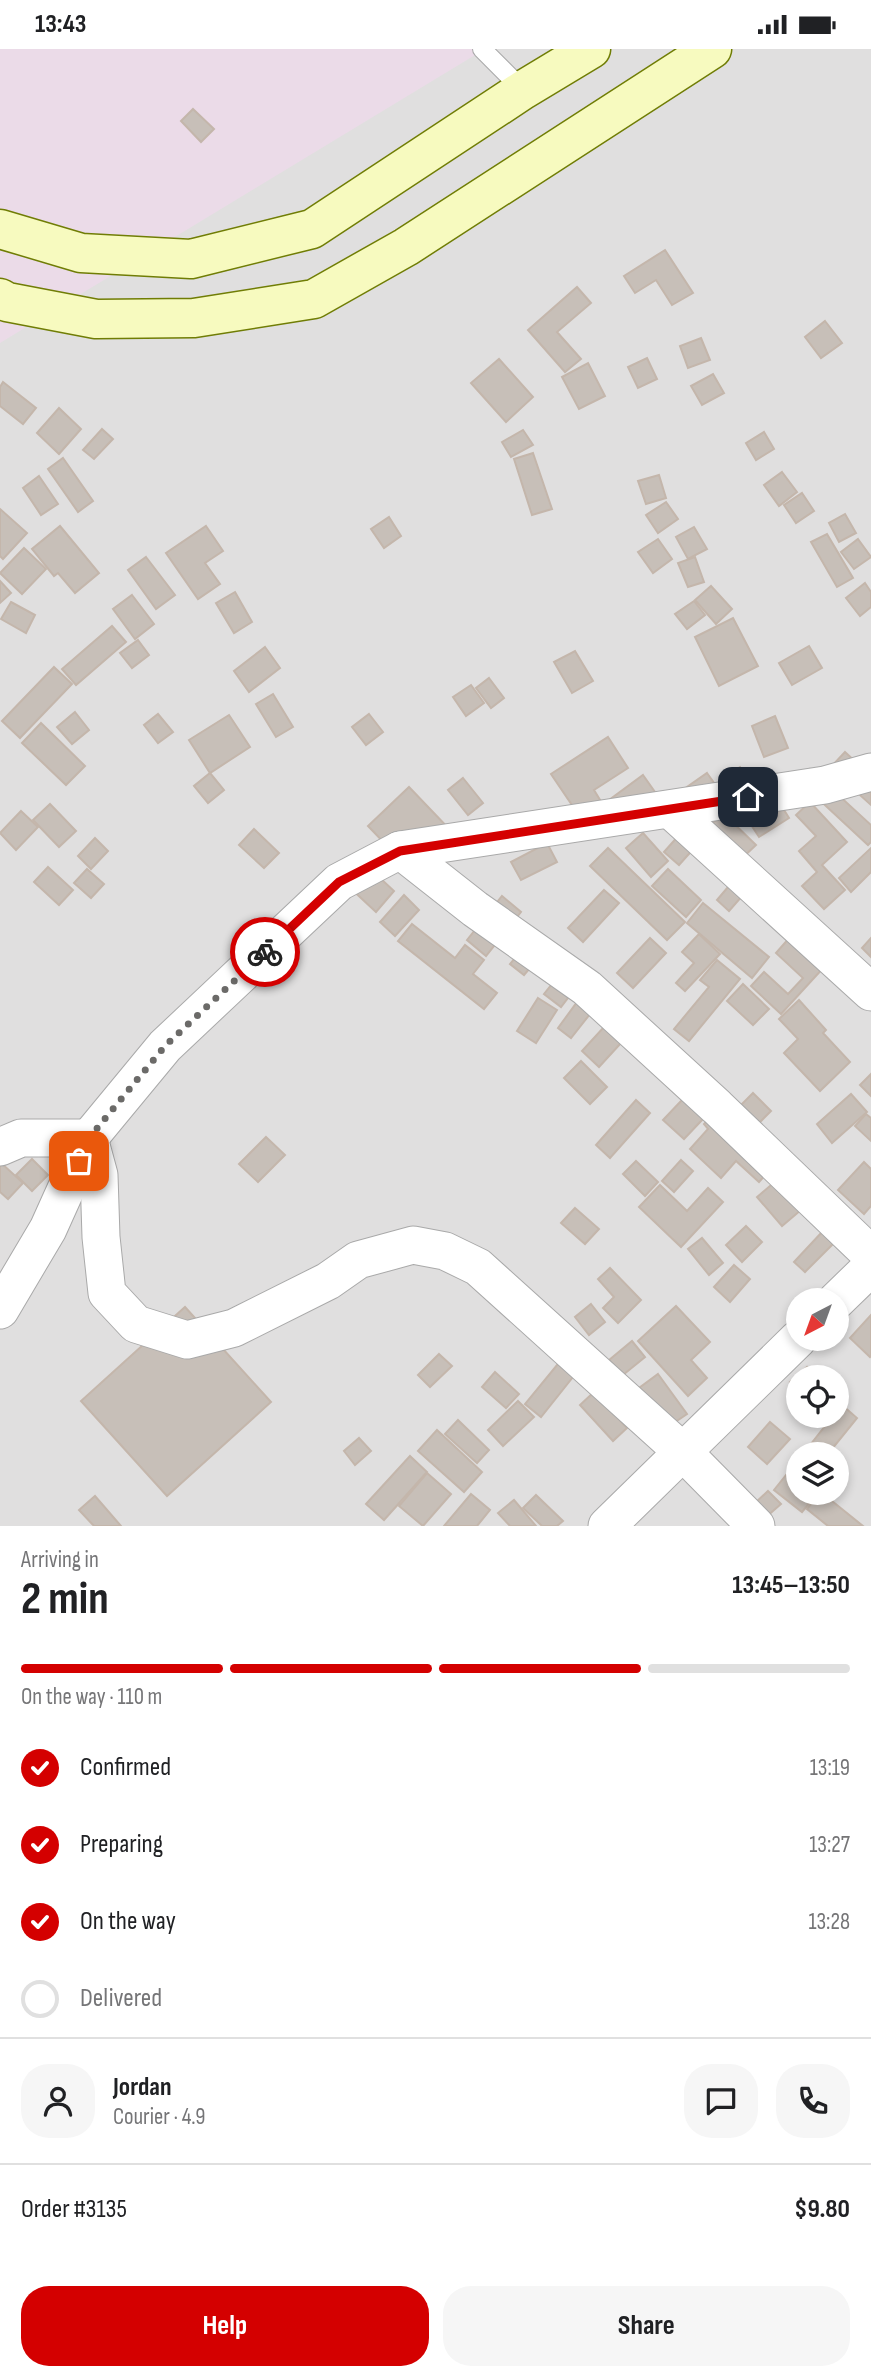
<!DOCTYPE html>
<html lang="en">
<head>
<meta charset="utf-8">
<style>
	:root { --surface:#fff; --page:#f6f6f6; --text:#202124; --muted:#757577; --line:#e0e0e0; --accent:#d40000 }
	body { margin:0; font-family:"Sofia Sans Condensed",sans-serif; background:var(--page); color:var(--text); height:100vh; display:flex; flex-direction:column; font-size:26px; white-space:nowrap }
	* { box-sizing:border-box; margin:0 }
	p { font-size:23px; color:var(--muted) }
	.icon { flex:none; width:38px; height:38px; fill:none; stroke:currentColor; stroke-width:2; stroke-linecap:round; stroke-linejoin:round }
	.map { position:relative; height:1477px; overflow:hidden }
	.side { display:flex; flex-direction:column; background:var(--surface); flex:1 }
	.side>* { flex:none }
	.needle { width:46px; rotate:221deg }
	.fabs { position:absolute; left:786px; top:1239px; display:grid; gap:14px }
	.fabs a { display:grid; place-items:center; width:63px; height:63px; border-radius:50%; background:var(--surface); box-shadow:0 4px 10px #0003; font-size:35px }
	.pin { position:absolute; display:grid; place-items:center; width:60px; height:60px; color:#fff; margin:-30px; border-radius:14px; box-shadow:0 4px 10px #0006 }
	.courier { position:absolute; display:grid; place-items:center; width:70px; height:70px; margin:-35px; border:5px solid #d40000; border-radius:50%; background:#fff; color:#222; box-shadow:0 2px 9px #0007 }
	.head em { font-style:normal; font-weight:700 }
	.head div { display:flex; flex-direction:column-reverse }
	.head { display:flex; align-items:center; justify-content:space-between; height:119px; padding:0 21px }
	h1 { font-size:46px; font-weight:700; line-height:52px }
	.bar { display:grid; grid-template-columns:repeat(4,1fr); gap:10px 7px; align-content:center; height:84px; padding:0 21px }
	.bar i { height:9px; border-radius:5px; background:var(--line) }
	.bar .current { background:var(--accent) }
	.bar p { grid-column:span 4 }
	.line { display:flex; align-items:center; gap:18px; padding:0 21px; border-top:2px solid var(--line) }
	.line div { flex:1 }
	.round { display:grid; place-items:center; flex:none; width:74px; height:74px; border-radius:28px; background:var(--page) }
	ol { padding:0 21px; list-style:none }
	li { display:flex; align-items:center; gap:21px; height:77px }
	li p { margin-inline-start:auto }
	li .icon { padding:7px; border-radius:50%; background:var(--accent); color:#fff; stroke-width:4 }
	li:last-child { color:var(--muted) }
	li i { width:38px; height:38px; border:4px solid var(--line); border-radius:50% }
	.primary-button { display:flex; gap:14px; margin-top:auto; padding:14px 21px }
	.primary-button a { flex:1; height:80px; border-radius:28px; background:var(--accent); color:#fff; font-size:28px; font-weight:700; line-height:80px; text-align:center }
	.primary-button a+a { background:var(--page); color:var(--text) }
	.status { display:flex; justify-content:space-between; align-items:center; height:49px; padding:0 35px; background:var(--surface); direction:ltr }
	.status svg { height:19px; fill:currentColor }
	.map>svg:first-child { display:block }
</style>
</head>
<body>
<div class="status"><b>13:43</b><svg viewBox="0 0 49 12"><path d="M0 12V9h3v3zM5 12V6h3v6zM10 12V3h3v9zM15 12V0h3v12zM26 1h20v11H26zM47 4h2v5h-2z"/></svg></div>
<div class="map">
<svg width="871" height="1477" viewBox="0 0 871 1477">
	<rect width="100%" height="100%" fill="#f2efe9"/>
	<path fill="#e0dfdf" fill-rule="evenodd" d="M0,0H871V1477H0ZM798,1251H836V1290H798ZM798,1328H836V1367H798ZM798,1405H836V1444H798Z"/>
	<path fill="#ebdbe8" d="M0,0H485L0,294Z"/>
	<g fill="#c7bfb8" stroke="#c4b6ab" stroke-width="2">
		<path d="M193,60L214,80L201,93L181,72Z"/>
		<path d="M665,201L693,244L672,256L656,231L635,244L624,227Z"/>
		<path d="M577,238L591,254L557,283L581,310L565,323L528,281Z"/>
		<path d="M825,272L842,294L821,309L805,288Z"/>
		<path d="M701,289L710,311L688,319L680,297Z"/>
		<path d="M647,309L657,330L638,339L628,318Z"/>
		<path d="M499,310L533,348L506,373L471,334Z"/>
		<path d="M588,314L605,347L579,360L562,328Z"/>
		<path d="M713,325L724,344L702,356L691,337Z"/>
		<path d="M3,333L36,359L23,375L0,357V338Z"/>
		<path d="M59,359L81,380L59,405L37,384Z"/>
		<path d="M102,380L113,390L94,410L83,401Z"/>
		<path d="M523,381L533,396L511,408L502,393Z"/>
		<path d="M764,383L774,400L756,411L746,394Z"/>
		<path d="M533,404L552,460L532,466L514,410Z"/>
		<path d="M63,409L93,452L78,463L48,420Z"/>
		<path d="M782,423L797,443L779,457L764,436Z"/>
		<path d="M659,426L666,449L646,455L638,432Z"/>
		<path d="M39,427L58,455L41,466L23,439Z"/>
		<path d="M802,444L814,462L796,474L784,456Z"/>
		<path d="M666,453L678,470L658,484L646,466Z"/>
		<path d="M0,460L27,484L3,510L0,507Z"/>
		<path d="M845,465L856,484L839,493L829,474Z"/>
		<path d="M389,468L401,487L384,499L371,480Z"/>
		<path d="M60,477L99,524L75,544L58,524L54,527L32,500Z"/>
		<path d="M206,477L223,502L205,514L220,535L198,550L166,504Z"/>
		<path d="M694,478L707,500L688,510L676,488Z"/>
		<path d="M827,485L853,529L837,538L811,493Z"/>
		<path d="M658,490L672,510L653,524L638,503Z"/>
		<path d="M858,490L871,508L854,520L841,503Z"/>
		<path d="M24,499L46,520L22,545L0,524Z"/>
		<path d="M146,508L175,546L156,560L128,521Z"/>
		<path d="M695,508L704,533L688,538L678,514Z"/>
		<path d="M0,532L11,544L0,554Z"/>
		<path d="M865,534L871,543V558L860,567L846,549Z"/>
		<path d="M711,537L732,560L716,575L695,551Z"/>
		<path d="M235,543L252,573L234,584L216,554Z"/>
		<path d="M132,546L154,575L135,590L113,560Z"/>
		<path d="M694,552L705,566L687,580L675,565Z"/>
		<path d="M11,553L35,566L26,584L1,570Z"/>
		<path d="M733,569L758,617L719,637L695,588Z"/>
		<path d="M112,577L126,593L76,636L62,620Z"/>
		<path d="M138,591L149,606L132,619L120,604Z"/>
		<path d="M809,597L822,619L792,636L779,614Z"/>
		<path d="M265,598L280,619L249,643L234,622Z"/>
		<path d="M575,602L593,632L572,644L554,613Z"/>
		<path d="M54,618L72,635L20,689L2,672Z"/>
		<path d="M489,629L504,649L491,659L476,639Z"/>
		<path d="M471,636L484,654L466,667L453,648Z"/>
		<path d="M273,645L293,678L276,688L256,655Z"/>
		<path d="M75,663L89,681L72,695L57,678Z"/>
		<path d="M158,665L173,683L158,694L144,676Z"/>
		<path d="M369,665L383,683L366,696L352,678Z"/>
		<path d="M229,666L250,698L210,724L189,691Z"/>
		<path d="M775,667L788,699L764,708L752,677Z"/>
		<path d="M41,674L85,717L66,736L22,694Z"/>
		<path d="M608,688L628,719L594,741L608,764L574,759L551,725Z"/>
		<path d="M845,703L871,727V756L830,719Z"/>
		<path d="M740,718L766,757L777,750L789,769L759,788L721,730Z"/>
		<path d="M810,720L871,776V793L868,796L799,732Z"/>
		<path d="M210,724L224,741L208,754L194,737Z"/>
		<path d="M707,724L722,745H677Z"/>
		<path d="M643,726L655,743L617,770L605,754Z"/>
		<path d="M463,729L483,754L468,766L448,741Z"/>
		<path d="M409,738L453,784L412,823L368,777Z"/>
		<path d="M810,753L847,793L822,816L845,841L824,860L802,837L817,823L799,802L816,787L796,766Z"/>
		<path d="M50,755L76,782L59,798L33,771Z"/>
		<path d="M21,762L38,778L16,801L0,784Z"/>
		<path d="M723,764L756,796L740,811L708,779Z"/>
		<path d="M689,775L704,788L679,816L664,803Z"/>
		<path d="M254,780L279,804L264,819L239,796Z"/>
		<path d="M643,784L668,812L651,828L626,799Z"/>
		<path d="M95,789L108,802L91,820L78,807Z"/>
		<path d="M547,794L557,813L521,831L511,813Z"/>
		<path d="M608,799L685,873L667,891L590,817Z"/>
		<path d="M871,799V823L851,843L839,829Z"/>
		<path d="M751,811L764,822L729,862L717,851Z"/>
		<path d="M366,816L394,842L376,863L347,836Z"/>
		<path d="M48,818L73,841L59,856L34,833Z"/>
		<path d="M87,820L104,835L91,849L74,834Z"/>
		<path d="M668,820L701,851L686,868L652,837Z"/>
		<path d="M604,841L619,854L583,893L568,879Z"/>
		<path d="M404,846L419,861L395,887L380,873Z"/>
		<path d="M502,847L521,863L486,907L467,891Z"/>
		<path d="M703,854L769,908L752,929L687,874Z"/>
		<path d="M412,875L455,909L465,896L484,911L473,925L497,944L484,960L398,892Z"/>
		<path d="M699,885L720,905L685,942L676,934L694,914L682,903Z"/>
		<path d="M533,887L547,899L524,926L510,915Z"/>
		<path d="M791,887L825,917L781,965L751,937L764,923L788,945L803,929L776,904Z"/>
		<path d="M650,889L666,904L633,939L617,924Z"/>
		<path d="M871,889V908L862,899Z"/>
		<path d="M717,911L740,930L689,992L674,980L709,938L700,931Z"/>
		<path d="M568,915L584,928L561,958L544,945Z"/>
		<path d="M743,935L769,960L753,976L727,952Z"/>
		<path d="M538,949L557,961L536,994L517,982Z"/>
		<path d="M580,949L594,960L571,989L558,979Z"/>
		<path d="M799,951L826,981L823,984L850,1013L820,1042L784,1004L798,990L779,970Z"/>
		<path d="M626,954L643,970L599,1018L582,1002Z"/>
		<path d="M640,1011L721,1051L684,1090L663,1071L682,1051Z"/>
		<path d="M581,1012L607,1038L590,1055L564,1029Z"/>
		<path d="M871,1025V1047L860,1036Z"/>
		<path d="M753,1044L771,1062L757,1076L739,1058Z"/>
		<path d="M851,1045L867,1063L832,1094L817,1075Z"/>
		<path d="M636,1051L650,1064L610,1109L596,1096Z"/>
		<path d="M718,1060L776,1114L759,1133L736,1112L721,1129L690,1100L708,1080L704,1075Z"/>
		<path d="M866,1065L871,1069V1092L855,1077Z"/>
		<path d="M266,1088L285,1106L258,1133L239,1115Z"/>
		<path d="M32,1110L48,1126L32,1142L16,1126Z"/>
		<path d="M681,1111L693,1122L674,1143L662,1132Z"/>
		<path d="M636,1112L658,1133L645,1147L623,1125Z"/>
		<path d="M0,1113L23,1134L8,1150L0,1143Z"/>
		<path d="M864,1113L871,1120V1157L864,1165L838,1141Z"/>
		<path d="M776,1132L801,1161L782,1177L757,1148Z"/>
		<path d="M660,1136L687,1162L708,1139L723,1153L681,1198L639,1158Z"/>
		<path d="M575,1159L599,1180L585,1195L561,1174Z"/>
		<path d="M746,1177L762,1193L742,1213L726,1196Z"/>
		<path d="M823,1182L835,1193L805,1223L794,1213Z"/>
		<path d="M702,1189L723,1214L709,1226L688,1200Z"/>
		<path d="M734,1216L750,1230L730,1253L714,1238Z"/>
		<path d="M610,1219L641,1251L618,1274L603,1259L614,1248L598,1230Z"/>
		<path d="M591,1255L605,1273L589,1286L575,1268Z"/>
		<path d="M676,1257L710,1293L691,1311L707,1329L688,1347L638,1292Z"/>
		<path d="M185,1258L271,1353L167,1447L81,1352Z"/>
		<path d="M871,1266V1307L870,1308L850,1289Z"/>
		<path d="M632,1292L645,1308L623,1326L609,1311Z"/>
		<path d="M439,1305L452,1317L430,1338L418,1326Z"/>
		<path d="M562,1310L577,1323L541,1368L525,1355Z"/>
		<path d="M807,1318L816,1328H798V1342L790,1333Z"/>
		<path d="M495,1323L519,1345L506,1359L482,1338Z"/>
		<path d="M658,1325L687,1365L668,1378L639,1339Z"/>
		<path d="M594,1343L627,1379L613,1392L580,1356Z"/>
		<path d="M518,1352L534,1368L503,1397L488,1381Z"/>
		<path d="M842,1356L857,1369L828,1405H803L833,1367H836V1363Z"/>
		<path d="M458,1371L489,1401L477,1414L445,1385Z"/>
		<path d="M770,1373L790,1390L767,1415L748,1398Z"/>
		<path d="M437,1381L482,1423L464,1443L418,1402Z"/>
		<path d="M359,1389L371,1402L355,1416L344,1402Z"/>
		<path d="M410,1407L427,1423L384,1471L366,1455Z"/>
		<path d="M798,1411V1444H818L802,1463L774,1441Z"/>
		<path d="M427,1424L451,1445L423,1477L399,1457Z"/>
		<path d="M768,1442L781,1455L766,1468L754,1455Z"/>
		<path d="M820,1444H822L863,1477H828L807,1460Z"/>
		<path d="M471,1445L490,1461L477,1477H444Z"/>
		<path d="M536,1446L563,1472L557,1477H542L523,1459Z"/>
		<path d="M95,1447L121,1477H94L79,1461Z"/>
		<path d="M514,1451L536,1477H510L498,1464Z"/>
	</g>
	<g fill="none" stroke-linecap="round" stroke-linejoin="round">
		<g stroke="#a9a9a9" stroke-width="20">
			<path id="service" d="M482,0L523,41"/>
		</g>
		<g stroke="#a9a9a9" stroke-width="39">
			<g id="minor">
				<path d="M671,761L871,943"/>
				<path d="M400,801L475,860L587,939L717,1058L871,1206"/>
				<path d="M0,1098L21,1089H89L99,1126L101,1188L107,1244L136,1275L187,1291L234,1279L328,1232L358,1211L413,1196L445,1202L478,1218L684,1404L756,1477"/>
				<path d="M836,1252L871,1218"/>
				<path d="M0,1261L48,1180L89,1089L165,997L339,833L400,801L825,736L871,723"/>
				<path d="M607,1477L798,1290"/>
			</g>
		</g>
		<g stroke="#707d05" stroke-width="41">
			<g id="secondary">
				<path d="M0,180L81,204L191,210L312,180L523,41L591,0"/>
				<path d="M0,249L7,253L96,270L194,269L314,250L406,198L712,0"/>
			</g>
		</g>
		<use href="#service" stroke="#fff" stroke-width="18"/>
		<use href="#minor" stroke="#fff" stroke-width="37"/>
		<use href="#secondary" stroke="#f7fabf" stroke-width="38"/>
	</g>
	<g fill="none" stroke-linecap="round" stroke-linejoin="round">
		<path stroke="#6b6a68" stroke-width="7" stroke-dasharray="0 12.6" d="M79,1112L89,1089L165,997L265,903"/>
		<path stroke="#d40000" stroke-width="9" d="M265,903L339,833L400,802L748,748"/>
	</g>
</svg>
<div class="fabs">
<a><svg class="needle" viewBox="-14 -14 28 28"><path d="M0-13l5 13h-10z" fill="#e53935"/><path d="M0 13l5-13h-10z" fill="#757577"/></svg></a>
<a><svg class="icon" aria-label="locate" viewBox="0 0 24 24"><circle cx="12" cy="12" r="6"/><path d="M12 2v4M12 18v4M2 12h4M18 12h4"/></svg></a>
<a><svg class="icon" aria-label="layers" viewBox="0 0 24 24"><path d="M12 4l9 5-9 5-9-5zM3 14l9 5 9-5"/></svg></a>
</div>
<div class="pin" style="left:79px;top:1112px;background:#ea580c"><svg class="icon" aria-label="bag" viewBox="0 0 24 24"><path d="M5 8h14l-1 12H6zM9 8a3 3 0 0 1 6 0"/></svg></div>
<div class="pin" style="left:748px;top:748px;background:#1f2937"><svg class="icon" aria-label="home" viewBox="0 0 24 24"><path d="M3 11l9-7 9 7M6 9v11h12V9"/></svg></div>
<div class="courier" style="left:265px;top:903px"><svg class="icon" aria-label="bike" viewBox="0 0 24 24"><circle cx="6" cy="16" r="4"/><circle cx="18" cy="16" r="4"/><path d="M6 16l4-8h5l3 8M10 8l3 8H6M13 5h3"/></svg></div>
</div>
<section class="side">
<div class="head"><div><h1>2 min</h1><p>Arriving in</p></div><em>13:45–13:50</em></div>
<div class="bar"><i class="current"></i><i class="current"></i><i class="current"></i><i></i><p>On the way · 110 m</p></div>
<ol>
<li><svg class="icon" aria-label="check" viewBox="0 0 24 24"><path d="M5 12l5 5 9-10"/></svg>Confirmed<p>13:19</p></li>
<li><svg class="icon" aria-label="check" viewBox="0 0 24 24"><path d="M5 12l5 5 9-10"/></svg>Preparing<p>13:27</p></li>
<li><svg class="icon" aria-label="check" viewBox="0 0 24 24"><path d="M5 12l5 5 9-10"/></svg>On the way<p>13:28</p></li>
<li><i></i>Delivered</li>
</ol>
<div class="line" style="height:126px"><a class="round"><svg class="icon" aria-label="person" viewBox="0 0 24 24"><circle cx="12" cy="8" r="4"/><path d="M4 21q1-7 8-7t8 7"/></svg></a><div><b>Jordan</b><p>Courier · 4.9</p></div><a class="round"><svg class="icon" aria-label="chat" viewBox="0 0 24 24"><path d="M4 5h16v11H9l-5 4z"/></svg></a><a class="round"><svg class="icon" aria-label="phone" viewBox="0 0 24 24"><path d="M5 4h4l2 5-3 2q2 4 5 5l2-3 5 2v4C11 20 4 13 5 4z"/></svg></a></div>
<div class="line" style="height:91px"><div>Order #3135</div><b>$9.80</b></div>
<div class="primary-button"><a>Help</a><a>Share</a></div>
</section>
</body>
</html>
